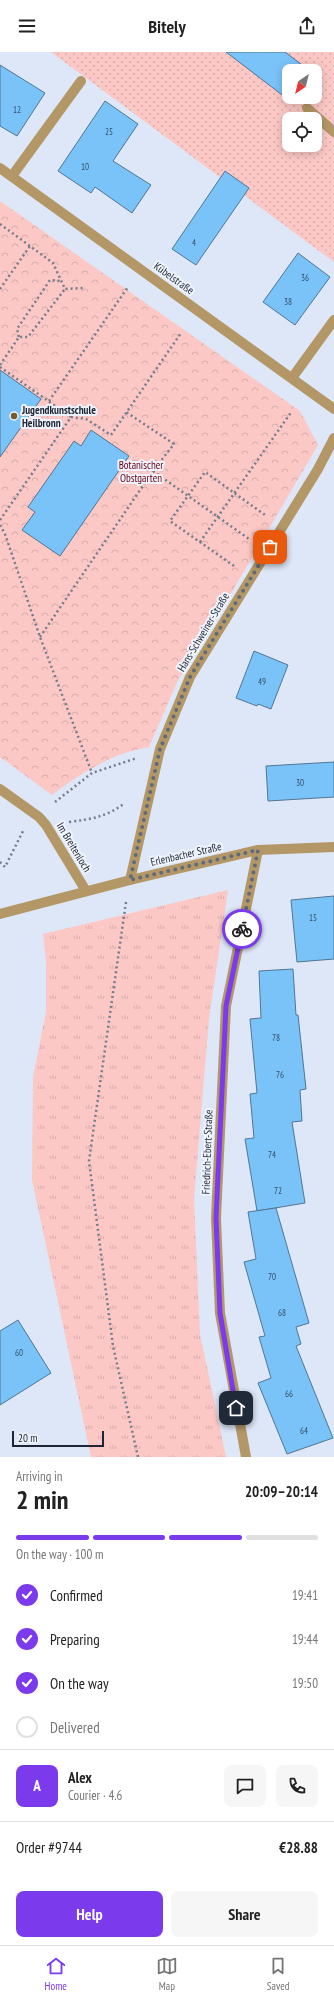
<!DOCTYPE html>
<html lang="en">
<head>
<meta charset="utf-8">
<style>
	:root { --surface:#fff; --page:#f6f6f6; --text:#222; --muted:#767676; --line:#e0e0e0; --accent:#7c3aed }
	body { margin:0; font-family:"PT Sans Narrow",sans-serif; background:var(--page); color:var(--text); height:100vh; display:flex; flex-direction:column; font-size:15px; white-space:nowrap }
	* { box-sizing:border-box; margin:0 }
	p { font-size:13px; color:var(--muted) }
	.icon { flex:none; width:22px; height:22px; fill:none; stroke:currentColor; stroke-width:2; stroke-linecap:round; stroke-linejoin:round }
	.map { position:relative; height:1405px; overflow:hidden }
	.sheet { display:flex; flex-direction:column; background:var(--surface); flex:1 }
	.sheet>* { flex:none }
	.needle { width:26px; rotate:215deg }
	.controls { position:absolute; left:282px; top:12px; display:grid; gap:8px }
	.controls a { display:grid; place-items:center; width:40px; height:40px; border-radius:8px; background:var(--surface); box-shadow:0 2px 10px #0003; font-size:20px }
	.scale { position:absolute; left:12px; bottom:10px; width:92px; box-sizing:border-box; padding-left:4px; border:2px solid #1e2635; border-top:0; font-size:11px; line-height:14px; white-space:nowrap; color:#1e2635; -webkit-text-stroke:3px #eff4fc; paint-order:stroke }
	.pin { position:absolute; display:grid; place-items:center; width:34px; height:34px; color:#fff; margin:-17px; border-radius:8px; box-shadow:0 2px 6px #0006 }
	.courier { position:absolute; display:grid; place-items:center; width:40px; height:40px; margin:-20px; border:3px solid #7c3aed; border-radius:50%; background:#fff; color:#222; box-shadow:0 1px 5px #0007 }
	.overview em { font-style:normal; font-weight:700 }
	.overview div { display:flex; flex-direction:column-reverse }
	.overview { display:flex; align-items:center; justify-content:space-between; height:68px; padding:0 16px }
	h1 { font-size:26px; font-weight:700; line-height:30px }
	.bar { display:grid; grid-template-columns:repeat(4,1fr); gap:6px 4px; align-content:center; height:48px; padding:0 16px }
	.bar i { height:5px; border-radius:3px; background:var(--line) }
	.bar .selected { background:var(--accent) }
	.bar p { grid-column:span 4 }
	.line { display:flex; align-items:center; gap:10px; padding:0 16px; border-top:1px solid var(--line) }
	.line div { flex:1 }
	.round { display:grid; place-items:center; flex:none; width:42px; height:42px; border-radius:8px; background:var(--page) }
	ol { padding:0 16px; list-style:none }
	li { display:flex; align-items:center; gap:12px; height:44px }
	li p { margin-inline-start:auto }
	li .icon { padding:4px; border-radius:50%; background:var(--accent); color:#fff; stroke-width:4 }
	li:last-child { color:var(--muted) }
	li i { width:22px; height:22px; border:2px solid var(--line); border-radius:50% }
	.cta { display:flex; gap:8px; margin-top:auto; padding:8px 16px }
	.cta a { flex:1; height:46px; border-radius:8px; background:var(--accent); color:#fff; font-size:16px; font-weight:700; line-height:46px; text-align:center }
	.cta a+a { background:var(--page); color:var(--text) }
	header { display:flex; justify-content:space-between; align-items:center; height:52px; padding:0 16px; background:var(--surface); font-size:18px; font-weight:700 }
	.dock { display:flex; justify-content:space-around; align-items:center; height:56px; border-top:1px solid var(--line); background:var(--surface); font-size:11px; color:var(--muted) }
	.dock a { display:grid; justify-items:center; gap:2px }
	.dock .selected { color:var(--accent) }
	.map>svg:first-child { display:block }
</style>
</head>
<body>
<header><svg class="icon" aria-label="menu" viewBox="0 0 24 24"><path d="M4 6h16M4 12h16M4 18h16"/></svg>Bitely<svg class="icon" aria-label="share" viewBox="0 0 24 24"><path d="M12 15V3M7 8l5-5 5 5M5 13v7h14v-7"/></svg></header>
<div class="map">
<svg width="334" height="1405" viewBox="0 0 334 1405">
	<defs>
		<pattern id="grass-tufts" width="24" height="20" patternUnits="userSpaceOnUse"><rect width="24" height="20" fill="#fbc8c5"/><path d="M3 7l-1-3M5 7V3M7 7l1-3M15 17l-1-3M17 17v-4M19 17l1-3" fill="none" stroke="#d7acaa"/></pattern>
		<pattern id="park-crowns" width="20" height="18" patternUnits="userSpaceOnUse"><rect width="20" height="18" fill="#fbc8c5"/><path d="M2 6a3 3 0 1 1 6 0M12 15a3 3 0 1 1 6 0" fill="none" stroke="#d7acaa"/></pattern>
		<pattern id="garden-dots" width="8" height="8" patternUnits="userSpaceOnUse"><rect width="8" height="8" fill="#fbc8c5"/><path d="M2 2h.1M6 6h.1" fill="none" stroke="#d7acaa" stroke-width="1.8" stroke-linecap="round"/></pattern>
	</defs>
	<rect width="100%" height="100%" fill="#dee7f7"/>
	<path fill="url(#grass-tufts)" d="M228,838L209,967L194,1147L200,1282L226,1405H91L32,1128L33,1025L46,960V910L43,882Z"/>
	<path fill="url(#park-crowns)" d="M0,149L300,359L318,393L233,538L178,628L149,695C110,702 83,720 52,743L0,705Z"/>
	<path fill="url(#garden-dots)" fill-rule="evenodd" d="M51,0H334V210ZM289,19H315V45H289ZM289,67H315V93H289Z"/>
	<g fill="#7ac3f8" stroke="#507692">
		<path d="M226,0H285L310,19H289V45H293L290,49Z"/>
		<path d="M0,13L45,41L17,84L0,74Z"/>
		<path d="M105,49L138,72L113,109L151,133L132,161L95,135L91,141L58,119Z"/>
		<path d="M225,119L249,136L196,213L172,197Z"/>
		<path d="M298,201L330,225L295,273L263,250Z"/>
		<path d="M0,318L41,347L0,405Z"/>
		<path d="M91,378L129,404L60,504L22,478L35,460L28,455L74,389L81,394Z"/>
		<path d="M254,599L288,613L271,657L258,652L257,654L236,646Z"/>
		<path d="M334,710V745L268,749L266,714Z"/>
		<path d="M334,844V907L297,910L291,848Z"/>
		<path d="M293,917L296,963H298L306,1037L300,1038L302,1069L292,1070L305,1151L257,1159L245,1087L254,1086L250,1042L257,1041L250,967L261,966L259,919Z"/>
		<path d="M276,1156L309,1271L296,1275L301,1292L296,1294L333,1386L287,1402L258,1331L271,1326L259,1285L265,1284L244,1210L256,1207L248,1160Z"/>
		<path d="M18,1268L51,1321L0,1353V1279Z"/>
	</g>
	<g fill="none" stroke-linecap="round" stroke-linejoin="round">
		<g stroke="#757d8d" stroke-width="2.5" stroke-dasharray="2 3" stroke-linecap="butt">
			<path d="M0,172L53,211L65,237L85,236"/>
			<path d="M0,237L30,194"/>
			<path d="M19,285L17,277L50,228L61,229"/>
			<path d="M0,313L19,285H28L65,237"/>
			<path d="M0,315L71,365"/>
			<path d="M49,349L128,235"/>
			<path d="M153,419L249,487"/>
			<path d="M0,468L71,365L86,367L111,383L181,281"/>
			<path d="M0,473L5,482L40,585L92,721"/>
			<path d="M200,490L292,359"/>
			<path d="M234,514L170,469L205,420L265,463"/>
			<path d="M40,585L153,419L174,392L126,360"/>
			<path d="M55,750L92,721L137,706"/>
			<path d="M69,770C92,767 106,765 125,751"/>
			<path d="M0,810L5,815L23,779"/>
			<path d="M126,850L89,1109L113,1294L138,1405"/>
		</g>
		<g stroke="#b39766" stroke-width="10">
			<path d="M307,56L334,80"/>
			<path d="M12,124L81,29"/>
		</g>
		<g stroke="#b39766" stroke-width="10">
			<path d="M0,116L334,357"/>
			<path d="M292,326L334,268"/>
			<path d="M0,737L39,765L46,773L86,839"/>
			<path d="M130,828L160,697L190,625L318,417L334,386"/>
			<path d="M0,862L130,828L258,798L334,795"/>
			<path d="M246,1405L220,1261L216,1166L226,954L258,798"/>
		</g>
	</g>
	<g fill="none" stroke-linecap="round" stroke-linejoin="round">
		<path stroke="#616a79" stroke-width="4" stroke-dasharray="0 7.2" d="M242,877L258,798L130,828L160,697L190,625L270,495"/>
		<path stroke="#7c3aed" stroke-width="5" d="M236,1356L220,1261L216,1166L226,954L242,877"/>
	</g>
	<circle fill="#735a2b" stroke="#eff4fc" stroke-width="1.5" cx="14" cy="364" r="4"/>
	<g text-anchor="middle" dominant-baseline="central" stroke-width="4" stroke-linejoin="round" paint-order="stroke">
		<g font-size="9" fill="#354d66">
			<text x="17" y="57">12</text>
			<text x="109" y="79">25</text>
			<text x="85" y="114">10</text>
			<text x="194" y="190">4</text>
			<text x="305" y="225">36</text>
			<text x="288" y="249">38</text>
			<text x="262" y="629">49</text>
			<text x="300" y="730">30</text>
			<text x="313" y="865">15</text>
			<text x="276" y="985">78</text>
			<text x="280" y="1022">76</text>
			<text x="272" y="1102">74</text>
			<text x="278" y="1138">72</text>
			<text x="272" y="1224">70</text>
			<text x="282" y="1260">68</text>
			<text x="19" y="1300">60</text>
			<text x="289" y="1341">66</text>
			<text x="304" y="1378">64</text>
		</g>
		<g font-size="11" fill="#1e2635" stroke="#eff4fc">
			<text transform="translate(174 226) rotate(36)">Kübelstraße</text>
			<text transform="translate(203 580) rotate(-59)">Hans-Schweiner-Straße</text>
			<text transform="translate(74 795) rotate(59)">Im Breitenloch</text>
			<text transform="translate(186 802) rotate(-13)">Erlenbacher Straße</text>
			<text transform="translate(207 1100) rotate(-88)">Friedrich-Ebert-Straße</text>
		</g>
		<g font-size="11" font-weight="bold" fill="#1e2635" stroke="#eff4fc" text-anchor="start">
			<text x="22" y="358">Jugendkunstschule<tspan x="22" dy="13">Heilbronn</tspan></text>
		</g>
		<g font-size="11" fill="#6b0014" stroke="#eff4fc">
			<text x="141" y="413">Botanischer<tspan x="141" dy="13">Obstgarten</tspan></text>
		</g>
	</g>
</svg>
<div class="controls">
<a><svg class="needle" viewBox="-14 -14 28 28"><path d="M0-13l5 13h-10z" fill="#e53935"/><path d="M0 13l5-13h-10z" fill="#767676"/></svg></a>
<a><svg class="icon" aria-label="locate" viewBox="0 0 24 24"><circle cx="12" cy="12" r="6"/><path d="M12 2v4M12 18v4M2 12h4M18 12h4"/></svg></a>
</div>
<div class="scale">20 m</div>
<div class="pin" style="left:270px;top:495px;background:#ea580c"><svg class="icon" aria-label="bag" viewBox="0 0 24 24"><path d="M5 8h14l-1 12H6zM9 8a3 3 0 0 1 6 0"/></svg></div>
<div class="pin" style="left:236px;top:1356px;background:#1f2937"><svg class="icon" aria-label="home" viewBox="0 0 24 24"><path d="M3 11l9-7 9 7M6 9v11h12V9"/></svg></div>
<div class="courier" style="left:242px;top:877px"><svg class="icon" aria-label="bike" viewBox="0 0 24 24"><circle cx="6" cy="16" r="4"/><circle cx="18" cy="16" r="4"/><path d="M6 16l4-8h5l3 8M10 8l3 8H6M13 5h3"/></svg></div>
</div>
<section class="sheet">
<div class="overview"><div><h1>2 min</h1><p>Arriving in</p></div><em>20:09–20:14</em></div>
<div class="bar"><i class="selected"></i><i class="selected"></i><i class="selected"></i><i></i><p>On the way · 100 m</p></div>
<ol>
<li><svg class="icon" aria-label="check" viewBox="0 0 24 24"><path d="M5 12l5 5 9-10"/></svg>Confirmed<p>19:41</p></li>
<li><svg class="icon" aria-label="check" viewBox="0 0 24 24"><path d="M5 12l5 5 9-10"/></svg>Preparing<p>19:44</p></li>
<li><svg class="icon" aria-label="check" viewBox="0 0 24 24"><path d="M5 12l5 5 9-10"/></svg>On the way<p>19:50</p></li>
<li><i></i>Delivered</li>
</ol>
<div class="line" style="height:72px"><b class="round" style="background:var(--accent);color:#fff">A</b><div><b>Alex</b><p>Courier · 4.6</p></div><a class="round"><svg class="icon" aria-label="chat" viewBox="0 0 24 24"><path d="M4 5h16v11H9l-5 4z"/></svg></a><a class="round"><svg class="icon" aria-label="phone" viewBox="0 0 24 24"><path d="M5 4h4l2 5-3 2q2 4 5 5l2-3 5 2v4C11 20 4 13 5 4z"/></svg></a></div>
<div class="line" style="height:52px"><div>Order #9744</div><b>€28.88</b></div>
<div class="cta"><a>Help</a><a>Share</a></div>
</section>
<nav class="dock">
<a class="selected"><svg class="icon" aria-label="home" viewBox="0 0 24 24"><path d="M3 11l9-7 9 7M6 9v11h12V9"/></svg>Home</a>
<a><svg class="icon" aria-label="map" viewBox="0 0 24 24"><path d="M3 6l6-2 6 2 6-2v14l-6 2-6-2-6 2zM9 4v14M15 6v14"/></svg>Map</a>
<a><svg class="icon" aria-label="saved" viewBox="0 0 24 24"><path d="M7 4h10v16l-5-4-5 4z"/></svg>Saved</a>
</nav>
</body>
</html>
